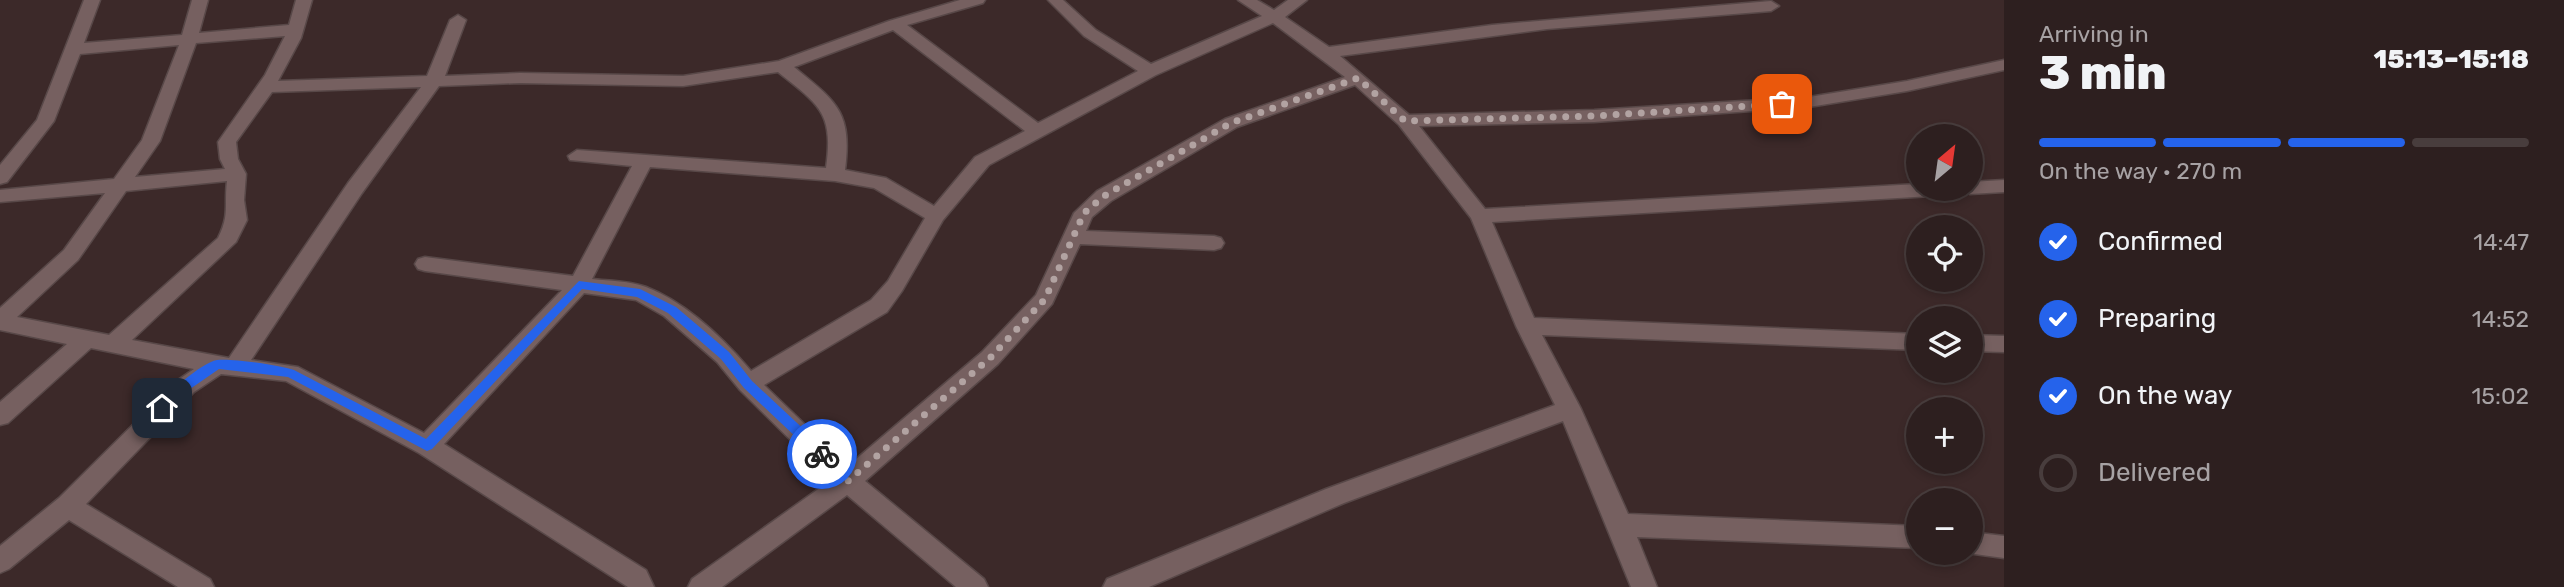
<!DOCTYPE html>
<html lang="en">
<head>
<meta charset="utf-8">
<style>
	:root { --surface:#2d1f1f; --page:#352728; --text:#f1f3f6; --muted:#a7a2a4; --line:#483d3d; --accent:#2563eb }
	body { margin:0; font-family:Rubik,sans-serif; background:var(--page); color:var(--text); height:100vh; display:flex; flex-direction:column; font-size:26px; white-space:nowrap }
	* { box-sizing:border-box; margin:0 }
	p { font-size:23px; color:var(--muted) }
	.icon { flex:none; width:38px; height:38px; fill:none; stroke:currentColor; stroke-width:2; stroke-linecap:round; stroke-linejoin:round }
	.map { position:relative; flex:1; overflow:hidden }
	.drawer { display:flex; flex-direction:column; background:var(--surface); width:560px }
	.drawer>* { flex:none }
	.needle { width:46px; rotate:29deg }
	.controls { position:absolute; left:1906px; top:124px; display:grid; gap:14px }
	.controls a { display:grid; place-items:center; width:77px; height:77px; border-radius:50%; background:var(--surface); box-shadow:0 4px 10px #0003,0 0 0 2px var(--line); font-size:35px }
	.pin { position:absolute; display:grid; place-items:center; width:60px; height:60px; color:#fff; margin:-30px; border-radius:14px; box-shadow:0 4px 10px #0006 }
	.courier { position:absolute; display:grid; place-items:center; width:70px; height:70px; margin:-35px; border:5px solid #2563eb; border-radius:50%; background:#fff; color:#222; box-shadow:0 2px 9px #0007 }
	.summary em { font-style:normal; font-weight:800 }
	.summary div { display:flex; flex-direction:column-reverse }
	.summary { display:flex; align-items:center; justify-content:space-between; height:119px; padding:0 35px }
	h1 { font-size:46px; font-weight:800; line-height:52px }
	.bar { display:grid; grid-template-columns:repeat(4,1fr); gap:10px 7px; align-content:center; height:84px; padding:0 35px }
	.bar i { height:9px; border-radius:5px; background:var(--line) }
	.bar .current { background:var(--accent) }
	.bar p { grid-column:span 4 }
	ol { padding:0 35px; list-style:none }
	li { display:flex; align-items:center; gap:21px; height:77px }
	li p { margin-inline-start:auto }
	li .icon { padding:7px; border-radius:50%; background:var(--accent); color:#fff; stroke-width:4 }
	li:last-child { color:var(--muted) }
	li i { width:38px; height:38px; border:4px solid var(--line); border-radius:50% }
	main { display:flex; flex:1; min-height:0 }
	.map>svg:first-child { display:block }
</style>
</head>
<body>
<main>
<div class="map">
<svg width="2004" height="587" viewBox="0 0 2004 587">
	<rect width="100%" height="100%" fill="#3c2929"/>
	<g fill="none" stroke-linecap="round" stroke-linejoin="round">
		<g stroke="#584848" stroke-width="3">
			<g id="minor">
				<path d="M84,0H100L84,43L182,35L192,0H208L199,33L289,25L296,0H312L301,38L278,81L427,76L450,20L458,15L466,20L445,76L520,73L683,76L779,61L889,21L960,0H985L983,3L907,25L1038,123L1138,71L1084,36L1048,0H1063L1096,30L1151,64L1262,16L1238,0H1257L1274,10L1288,0H1307L1285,17L1329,47L1492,25L1771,1L1779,6L1771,11L1547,29L1340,56L1409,115L1594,110L1809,97L1907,81L2004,60V70L1907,91L1809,107L1594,122L1419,126L1485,209L1918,184V189H1959L1956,194L1949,195L1492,222L1534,318L1918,334V350L1542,335L1581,409L1628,514L1918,526V548L1637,537L1657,587H1631L1563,421L1344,503L1149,587H1103L1107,579L1326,489L1555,405L1516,326L1471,218L1399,125L1355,85L1237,127L1111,201L1092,217L1086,231L1214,236L1221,238L1224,243L1221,248L1214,250L1080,244L1052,304L998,364L865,481L984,579L988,587H956L847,495L722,587H688L692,579L831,480L740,390L717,362L664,316L636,300L584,293L444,444L646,570L654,587H628L419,453L286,381L221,374L194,392L86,504L210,579L214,587H178L69,520L9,569L0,573V546L59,498L178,380L194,369L91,348L8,423L0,425V402L67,344L0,330V308L64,250L105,193L0,202V190L114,179L142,140L179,45L80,54L54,121L7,182L0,184V165L37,120ZM1273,23L1345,77L1225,119L1097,191L1074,213L1036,295L982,352L848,466L764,385L887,312L902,291L943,220L989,165L1156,75ZM893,30L1025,131L975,157L934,206L886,178L845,170C852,112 838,103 794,67ZM285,36L265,75L218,142L220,159L225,169L135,177L160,141L196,43ZM778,72C819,105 834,112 826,168L577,150L568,156L570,160L632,166L573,276L425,257L418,259L415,264L418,269L425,271L562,290L424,433L298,367L251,360L362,193L439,86L520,83L683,86ZM421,87L348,183L229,358L132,340L236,242L247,220L244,200L246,174L238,159L236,142L272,92ZM650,167L835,181L874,188L925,218L888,281L871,300L751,371C723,338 687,303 646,287C630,281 610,281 592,279ZM227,181C224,206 230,214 218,238L109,335L17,317L78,260L126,191Z"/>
				<path d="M2004,180V192L1970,194L1961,189H1970V182Z"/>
				<path d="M1970,335L2004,336V352L1970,351Z"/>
				<path d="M1970,532L2004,536V558L1967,553H1970Z"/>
			</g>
		</g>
		<use href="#minor" fill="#766060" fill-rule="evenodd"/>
	</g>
	<path fill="#2563eb" d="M579,281L640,289L676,307L729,352L752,381L826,450V457H817L744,388L721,359L668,313L637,297L582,289L432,449L427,451L288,377L219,369L190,389L167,411L162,413L156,408C164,396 202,362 217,360C231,358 279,365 294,370L426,439Z"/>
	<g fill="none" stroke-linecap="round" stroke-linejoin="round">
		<path stroke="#b2a3a2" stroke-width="7" stroke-dasharray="0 12.6" d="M822,454L848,481L990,358L1045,299L1084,213L1104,196L1231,123L1358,78L1405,121L1594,116L1782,104"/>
	</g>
</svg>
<div class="controls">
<a><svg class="needle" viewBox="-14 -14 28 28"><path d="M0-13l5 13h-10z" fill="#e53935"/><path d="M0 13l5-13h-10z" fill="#a7a2a4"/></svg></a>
<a><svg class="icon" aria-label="locate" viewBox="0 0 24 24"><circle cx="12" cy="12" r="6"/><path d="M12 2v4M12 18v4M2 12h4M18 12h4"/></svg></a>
<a><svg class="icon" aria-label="layers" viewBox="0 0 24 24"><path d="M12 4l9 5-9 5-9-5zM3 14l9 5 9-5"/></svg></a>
<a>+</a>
<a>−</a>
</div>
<div class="pin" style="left:1782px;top:104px;background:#ea580c"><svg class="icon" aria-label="bag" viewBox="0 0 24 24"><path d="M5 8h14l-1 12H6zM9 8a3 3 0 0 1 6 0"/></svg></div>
<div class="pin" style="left:162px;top:408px;background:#1f2937"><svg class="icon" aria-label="home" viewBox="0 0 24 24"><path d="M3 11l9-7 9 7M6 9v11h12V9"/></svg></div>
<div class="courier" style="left:822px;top:454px"><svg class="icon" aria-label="bike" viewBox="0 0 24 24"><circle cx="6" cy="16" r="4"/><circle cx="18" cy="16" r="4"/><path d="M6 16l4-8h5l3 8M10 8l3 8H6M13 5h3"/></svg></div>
</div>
<section class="drawer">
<div class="summary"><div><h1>3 min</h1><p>Arriving in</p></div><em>15:13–15:18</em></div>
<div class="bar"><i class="current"></i><i class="current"></i><i class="current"></i><i></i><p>On the way · 270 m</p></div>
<ol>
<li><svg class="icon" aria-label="check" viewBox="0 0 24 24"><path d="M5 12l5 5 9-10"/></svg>Confirmed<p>14:47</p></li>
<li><svg class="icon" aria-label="check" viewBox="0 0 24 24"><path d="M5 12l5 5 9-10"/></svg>Preparing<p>14:52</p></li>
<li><svg class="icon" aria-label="check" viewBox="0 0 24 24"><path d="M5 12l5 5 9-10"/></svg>On the way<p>15:02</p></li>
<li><i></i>Delivered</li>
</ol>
</section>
</main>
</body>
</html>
